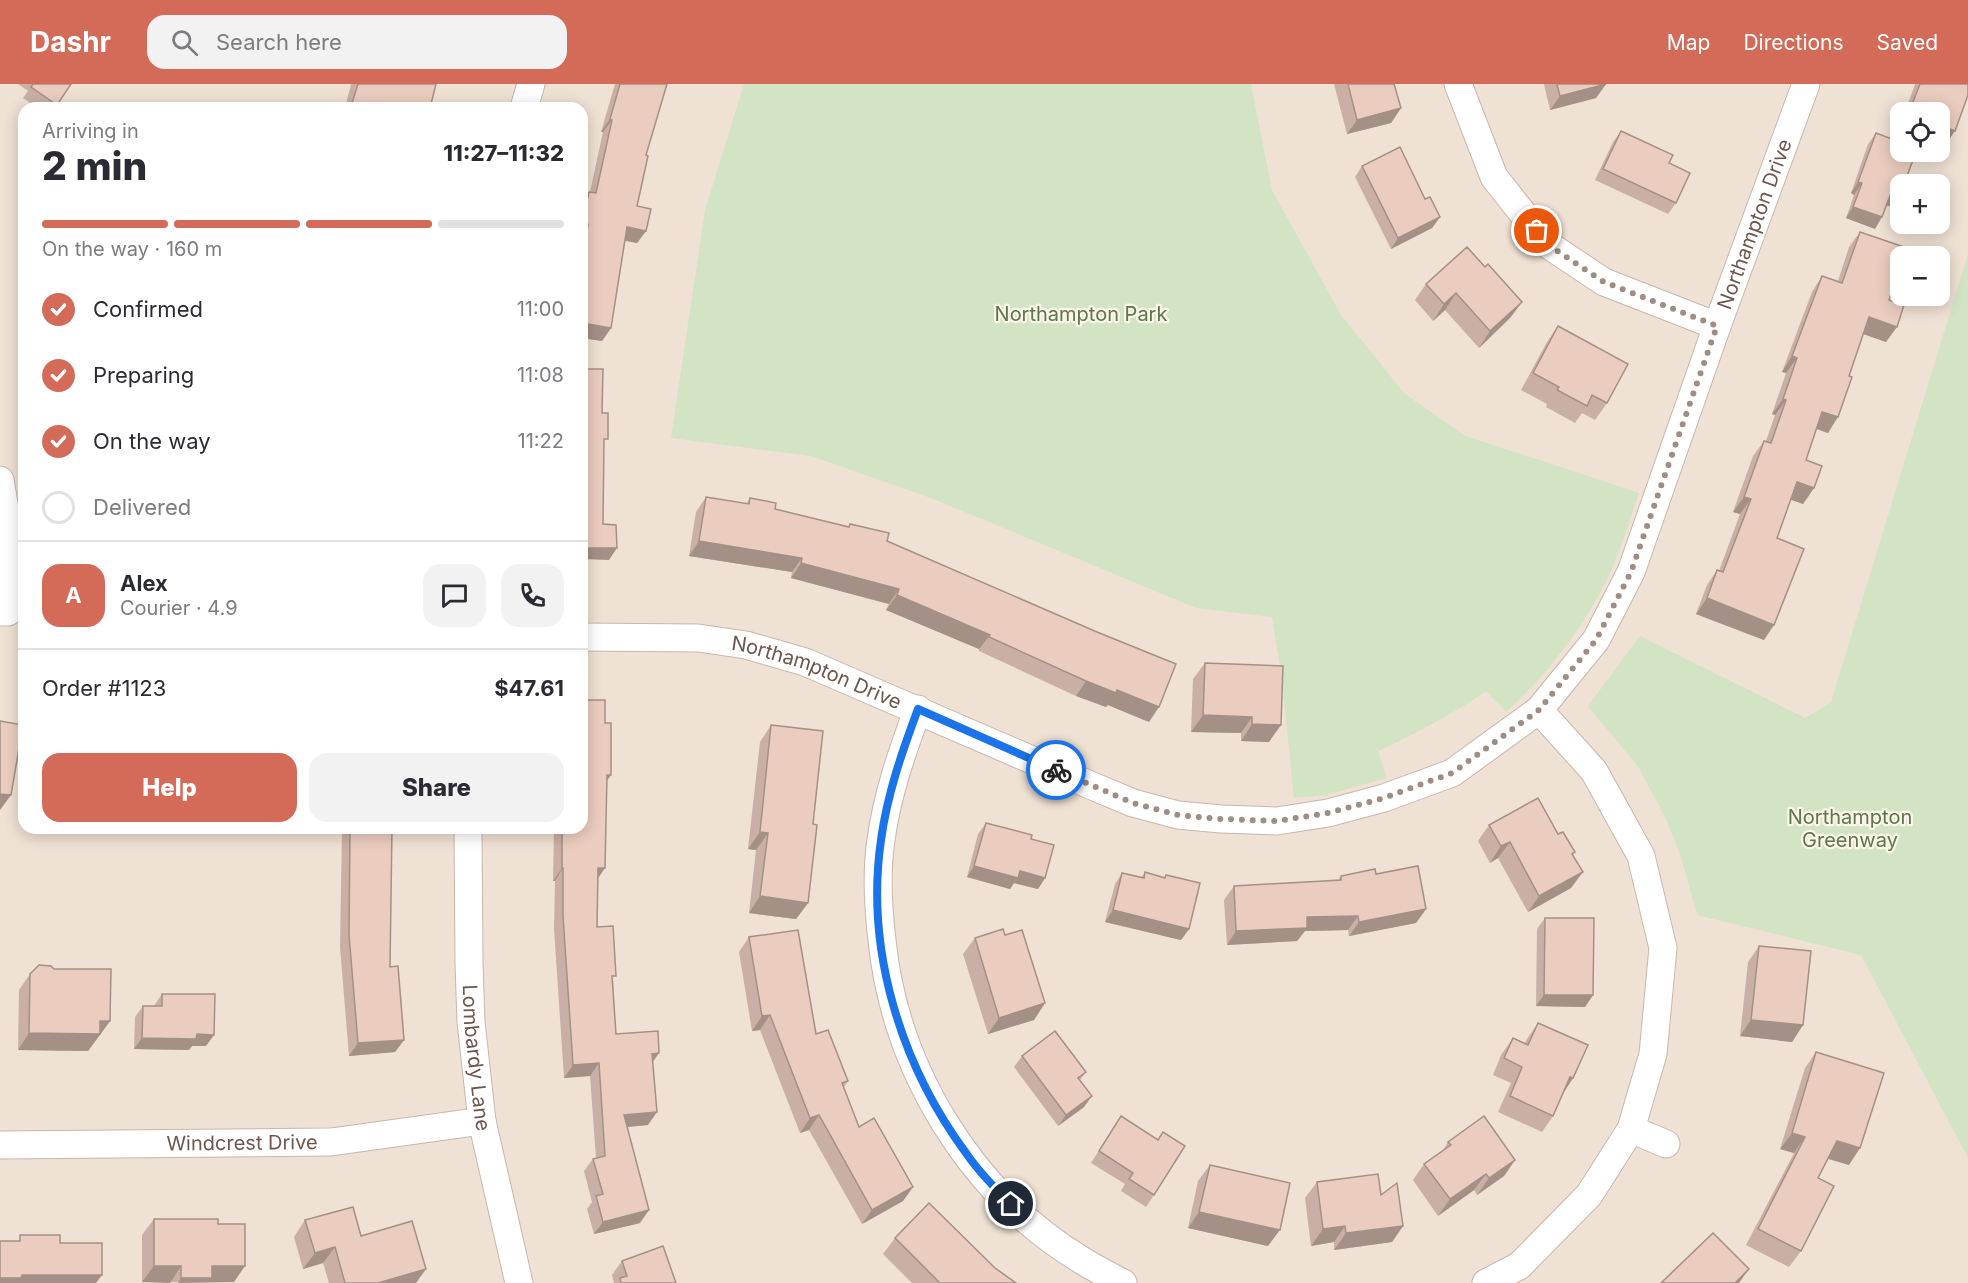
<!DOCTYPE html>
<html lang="en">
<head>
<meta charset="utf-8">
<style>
	:root { --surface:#fff; --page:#f2f2f3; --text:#2b2b33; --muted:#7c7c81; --line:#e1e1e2; --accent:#d46b58 }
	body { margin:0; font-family:Inter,sans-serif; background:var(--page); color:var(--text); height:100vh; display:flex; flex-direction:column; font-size:22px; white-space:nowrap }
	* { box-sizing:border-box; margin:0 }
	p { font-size:20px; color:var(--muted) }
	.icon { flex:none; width:33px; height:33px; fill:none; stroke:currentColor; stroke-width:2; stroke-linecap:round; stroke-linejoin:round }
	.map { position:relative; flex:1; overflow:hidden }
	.drawer { position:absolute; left:18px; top:18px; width:570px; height:732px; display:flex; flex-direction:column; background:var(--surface); border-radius:18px; box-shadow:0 3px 15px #0003 }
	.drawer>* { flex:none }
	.tools { position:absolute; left:1890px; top:18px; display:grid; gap:12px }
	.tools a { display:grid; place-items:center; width:60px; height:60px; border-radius:12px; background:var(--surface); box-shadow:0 3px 15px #0003; font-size:30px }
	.pin { position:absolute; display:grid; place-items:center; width:51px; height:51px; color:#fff; margin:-26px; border:3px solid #fff; border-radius:50%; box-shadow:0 2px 6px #0007 }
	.courier { position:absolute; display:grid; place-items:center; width:60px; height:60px; margin:-30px; border:4px solid #1a73e8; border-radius:50%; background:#fff; color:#222; box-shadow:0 2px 8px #0007 }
	.summary em { font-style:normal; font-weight:800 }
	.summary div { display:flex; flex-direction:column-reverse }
	.summary { display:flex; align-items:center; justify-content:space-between; height:102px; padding:0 24px }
	h1 { font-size:39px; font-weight:800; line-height:45px }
	.bar { display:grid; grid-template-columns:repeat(4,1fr); gap:9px 6px; align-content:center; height:72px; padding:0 24px }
	.bar i { height:8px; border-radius:4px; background:var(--line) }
	.bar .current { background:var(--accent) }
	.bar p { grid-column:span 4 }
	.line { display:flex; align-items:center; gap:15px; padding:0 24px; border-top:2px solid var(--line) }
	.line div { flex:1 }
	.round { display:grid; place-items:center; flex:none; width:63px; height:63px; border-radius:18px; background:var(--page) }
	ol { padding:0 24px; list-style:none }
	li { display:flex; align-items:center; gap:18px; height:66px }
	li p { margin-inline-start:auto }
	li .icon { padding:6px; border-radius:50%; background:var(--accent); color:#fff; stroke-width:4 }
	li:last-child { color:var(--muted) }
	li i { width:33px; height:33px; border:3px solid var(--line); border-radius:50% }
	.button { display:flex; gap:12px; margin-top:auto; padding:12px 24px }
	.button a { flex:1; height:69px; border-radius:18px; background:var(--accent); color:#fff; font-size:24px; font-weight:800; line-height:69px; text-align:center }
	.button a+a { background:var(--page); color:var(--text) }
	header { display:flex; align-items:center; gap:36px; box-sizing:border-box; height:84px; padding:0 30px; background:var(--accent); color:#fff }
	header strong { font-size:28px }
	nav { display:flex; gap:33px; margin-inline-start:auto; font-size:21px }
	.search { width:420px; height:54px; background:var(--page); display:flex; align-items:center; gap:15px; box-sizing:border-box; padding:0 21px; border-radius:18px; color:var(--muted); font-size:22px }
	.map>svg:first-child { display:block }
</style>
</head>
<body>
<header>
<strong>Dashr</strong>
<div class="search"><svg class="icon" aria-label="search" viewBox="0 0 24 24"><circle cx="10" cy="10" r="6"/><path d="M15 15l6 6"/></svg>Search here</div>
<nav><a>Map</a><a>Directions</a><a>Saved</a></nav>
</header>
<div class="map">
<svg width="1968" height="1199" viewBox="0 0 1968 1199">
	<rect width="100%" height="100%" fill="#f9efe4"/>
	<path fill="#efe1d3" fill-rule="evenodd" d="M0,0H1968V1199H0ZM24,24H582V744H24ZM1900,28H1940V68H1900ZM1900,100H1940V140H1900ZM1900,172H1940V212H1900Z"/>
	<g fill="#d3e4c4">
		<path d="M744,0H1251L1272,106L1341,231L1405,310L1466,352L1639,409C1629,438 1620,469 1607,496C1581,546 1547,591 1506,628L1486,607C1452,631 1416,649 1378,667L1387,694L1327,711L1294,714L1282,596L1272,533L1196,524L931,414L811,372L671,354L705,126Z"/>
		<path d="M1968,170V1074L1861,871L1697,831L1681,773L1666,735L1639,684L1588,622L1640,552L1805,634L1831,618Z"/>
	</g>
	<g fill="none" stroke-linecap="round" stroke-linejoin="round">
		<g stroke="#c8b7ac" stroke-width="29">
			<g id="minor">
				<path d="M1458,0L1494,93L1547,160L1604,198L1717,242"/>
				<path d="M524,24L531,0"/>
				<path d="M0,396L6,431L8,528H0"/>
				<path id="s1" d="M582,553L698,554L746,561L805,578L1090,701L1133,719L1178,731L1221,735L1277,737L1328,729L1384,714L1452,689L1539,626L1596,556L1631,488L1717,242L1806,0"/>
				<path d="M918,625C902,668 887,711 881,756C876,789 878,823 882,856C895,985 971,1110 1083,1177C1096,1185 1110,1192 1123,1199"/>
				<path id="s2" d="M468,744L469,879L471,938L482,1037L519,1199"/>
				<path d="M1631,1045L1666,1060"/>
				<path id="s3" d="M0,1061L331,1058L482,1037"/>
				<path d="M1486,1199L1519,1182L1589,1111L1631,1045L1653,970L1663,864L1641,772L1594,687L1539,626"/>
			</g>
		</g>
		<use href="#minor" stroke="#fff" stroke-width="27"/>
	</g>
	<g fill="#cab0a4">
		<path d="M18,0H71L55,24H38L23,14L28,7Z"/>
		<path d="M351,0H436L430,24H345Z"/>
		<path d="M615,0H667L646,71L637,122L646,147L637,159L625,157L611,244L602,257L582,254V118L590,108L603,48H601Z"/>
		<path d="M1334,0H1394L1401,24L1391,39L1347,50Z"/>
		<path d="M1544,0H1606L1596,14L1550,26Z"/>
		<path d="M1915,0H1968L1945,61L1940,28H1905Z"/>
		<path d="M1621,47L1669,79L1676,119L1668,130L1595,96L1613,58Z"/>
		<path d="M1876,49L1900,112L1892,123L1887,121L1875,145L1846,134L1854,111L1851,109L1868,60Z"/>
		<path d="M1362,82L1425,115L1440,133L1432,144L1391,165L1355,93Z"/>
		<path d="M1860,148L1889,216L1886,258L1863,250L1828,349L1816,345L1806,376L1814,404L1803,420L1791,415L1777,454L1764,556L1696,530L1707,501L1717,486L1719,487L1740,430L1733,428L1753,372L1764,357H1766L1775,331L1772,330L1786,289L1782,288L1812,208L1822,192L1838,197L1849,163Z"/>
		<path d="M1485,183L1522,218L1510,234L1479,264L1445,226L1433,237L1415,216L1426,200Z"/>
		<path d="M1558,242L1607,319L1595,336L1582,329L1575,339L1546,323L1547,320L1521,306L1547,258Z"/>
		<path d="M706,413L746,420L750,414L775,425L848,443L850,440L887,457L1149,638L1108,621L1106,623L1076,612L979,567V565L886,526L889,520L791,494L792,488L689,472L696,428Z"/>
		<path d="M1205,579L1283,582L1269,658L1241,657V649L1191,648L1193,595Z"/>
		<path d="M771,641L813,740L808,819L796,835L749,829L756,766L748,765L760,658Z"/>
		<path d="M606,698L605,784L598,794L597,843L613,896L616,950L653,979L648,1041L627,1043L640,1139L594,1150L587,1125L592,1118L584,1087L593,1075L596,1074L590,992L564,994L554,845L555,797H553L554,744H582Z"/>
		<path d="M986,739L1031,755L1045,794L1038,805L1014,799L1010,805L967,793L978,750Z"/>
		<path d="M1489,741L1558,750L1575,768L1573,771L1571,804L1528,828L1498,774L1490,779L1478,757Z"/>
		<path d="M342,744H392L390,883L404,956L395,968L349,972L340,863Z"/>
		<path d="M1145,788L1164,793L1166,791L1189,845L1181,856L1105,838L1115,800L1122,789L1141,794Z"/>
		<path d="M1376,790L1426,825L1416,839L1349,852L1348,846L1305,847L1297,857L1227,861L1224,816L1234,802L1338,796L1341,792Z"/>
		<path d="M1545,834L1593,911L1585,923L1536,922L1537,845Z"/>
		<path d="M1005,851L1045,919L1034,936L988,950L963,870L975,854Z"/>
		<path d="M749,853L848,997L844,1003L859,1043L913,1103L903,1117L862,1140L809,1046L800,1049L760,946L752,947L739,868Z"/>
		<path d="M1759,862L1803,941L1792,958L1740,952L1748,878Z"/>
		<path d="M54,885L110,937L88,967L18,966L19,906L30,890Z"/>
		<path d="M162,910L206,962H192L189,966L134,965L135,933L143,922H154Z"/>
		<path d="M1538,939L1573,994L1564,1008L1553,1032L1542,1048L1498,1028L1511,999L1493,991L1501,971L1513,954L1525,959L1527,955Z"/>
		<path d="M1816,968L1849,1081L1828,1074L1818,1094L1801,1167L1789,1183L1746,1161L1794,1069L1780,1065L1805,984Z"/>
		<path d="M1022,972L1086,988L1080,996L1084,1023L1058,1042L1014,983Z"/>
		<path d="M1121,1032L1154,1111L1146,1123L1121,1107L1125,1100L1091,1079Z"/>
		<path d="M1448,1058L1515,1076L1504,1092L1477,1111L1474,1106L1438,1132L1413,1096L1424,1080L1442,1068Z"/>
		<path d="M1210,1081L1268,1162L1188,1144L1198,1097Z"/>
		<path d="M1317,1098L1381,1111L1403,1142L1392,1158L1334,1166V1158L1311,1162L1305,1114Z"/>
		<path d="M154,1135L218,1140L234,1198H142V1151Z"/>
		<path d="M305,1136L361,1152L416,1199H329L323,1179L303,1185L294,1153Z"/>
		<path d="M895,1154L995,1184L1016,1199H912L883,1170Z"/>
		<path d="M622,1177L676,1199H614L612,1191Z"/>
	</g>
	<g fill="#a49086">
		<path d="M1606,0L1596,14L1550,26L1560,12Z"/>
		<path d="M352,19L367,24H349Z"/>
		<path d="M1401,24L1391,39L1347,50L1357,36Z"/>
		<path d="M610,35L612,36L603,48H601Z"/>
		<path d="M1940,41L1955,47L1945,61L1940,59Z"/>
		<path d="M1858,98L1862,99L1854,111L1851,109Z"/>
		<path d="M1891,109L1900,112L1892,123L1883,120Z"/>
		<path d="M1853,123L1882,133L1875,145L1846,134Z"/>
		<path d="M1440,133L1432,144L1391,165L1398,154Z"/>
		<path d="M582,139L588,140L582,149Z"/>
		<path d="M627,143L646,147L637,159L618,155Z"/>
		<path d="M1456,209L1445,226L1433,237L1444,220Z"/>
		<path d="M1522,218L1510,234L1479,264L1490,247Z"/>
		<path d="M1869,233L1897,243L1886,258L1858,248Z"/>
		<path d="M582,239L611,244L602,257L582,254Z"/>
		<path d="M1792,272L1797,274L1786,289L1782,288Z"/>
		<path d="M1783,315L1786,316L1775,331L1772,330Z"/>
		<path d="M1822,328L1838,333L1828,349L1812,343Z"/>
		<path d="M1797,398L1814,404L1803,420L1786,414Z"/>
		<path d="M1744,413L1751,415L1740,430L1733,428Z"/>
		<path d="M699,457L802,474L792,488L689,472Z"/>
		<path d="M582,464H617L609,476L582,475Z"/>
		<path d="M801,479L899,505L889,520L791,494Z"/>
		<path d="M897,511L990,551L979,565L886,526Z"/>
		<path d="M1707,514L1774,541L1764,556L1696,530Z"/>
		<path d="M1086,597L1117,606L1159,623L1149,638L1108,621L1106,623L1076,612Z"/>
		<path d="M1203,631L1252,633L1241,649L1191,648Z"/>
		<path d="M1252,640L1281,641L1269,658L1241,657Z"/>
		<path d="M607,691H611L602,704Z"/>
		<path d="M0,710L11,711L0,726Z"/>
		<path d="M760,748L768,749L756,766L748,765Z"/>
		<path d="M1510,758L1498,774L1490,779L1501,762Z"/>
		<path d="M974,782L1020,787L1045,794L1038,805L1014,799L1010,805L967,793Z"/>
		<path d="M562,784H563L555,797H553Z"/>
		<path d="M598,784H605L596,797Z"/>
		<path d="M1583,788L1571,804L1528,828L1539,812Z"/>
		<path d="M760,812L808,819L796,835L749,829Z"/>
		<path d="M1426,825L1416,839L1349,852L1359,838Z"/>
		<path d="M1113,826L1189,845L1181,856L1105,838Z"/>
		<path d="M1358,832L1348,846L1305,847L1297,857L1227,861L1236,847L1307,833Z"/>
		<path d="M1544,911H1593L1585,923L1536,922Z"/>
		<path d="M1045,919L1034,936L988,950L999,934Z"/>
		<path d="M770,931L760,946L752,947L762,932Z"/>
		<path d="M1751,936L1803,941L1792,958L1740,952Z"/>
		<path d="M100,937H110L88,967L18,966L29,949Z"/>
		<path d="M197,950L214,951L206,962H192L189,966L134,965L142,954Z"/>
		<path d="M404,956L395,968L349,972L358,959Z"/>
		<path d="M659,969L650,982L652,970Z"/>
		<path d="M599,979L590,992L564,994L573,981Z"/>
		<path d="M1570,993L1573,994L1562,1011Z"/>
		<path d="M1092,1012L1084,1023L1058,1042L1066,1031Z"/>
		<path d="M657,1028L648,1041L616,1044L624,1031Z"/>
		<path d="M819,1031L809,1046L800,1049L810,1034Z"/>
		<path d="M1792,1049L1805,1053L1794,1069L1780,1065Z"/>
		<path d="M1837,1057L1860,1064L1849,1081L1825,1074Z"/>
		<path d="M1515,1076L1504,1092L1477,1111L1489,1094Z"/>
		<path d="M1486,1090L1474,1106L1438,1132L1450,1115Z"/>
		<path d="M913,1103L903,1117L862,1140L872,1126Z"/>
		<path d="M649,1126L640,1139L594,1150L603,1138Z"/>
		<path d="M1199,1128L1280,1146L1268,1162L1188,1144Z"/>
		<path d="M1345,1142L1334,1158L1311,1162L1323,1145Z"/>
		<path d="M1403,1142L1392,1158L1334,1166L1346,1149Z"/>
		<path d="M335,1163L323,1179L303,1185L315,1169Z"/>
		<path d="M154,1182H181L170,1199L142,1198Z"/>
		<path d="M212,1182H245L234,1198L178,1199L181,1194Z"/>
		<path d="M426,1185L416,1199H378Z"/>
		<path d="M1749,1185L1739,1199H1735Z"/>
		<path d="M22,1191H102L96,1199H0V1194Z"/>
	</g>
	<g fill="#ebcdbf" stroke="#a49086" stroke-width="1.5">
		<path d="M33,0H71L57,21L31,3Z"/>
		<path d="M358,0H436L430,24H367L352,19Z"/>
		<path d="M620,0H667L646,71L648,72L637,122L651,125L646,147L627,143L611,244L582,239V178L588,140L582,139L589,108L596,109L612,36L610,35Z"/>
		<path d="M1348,0H1394L1401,24L1357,36Z"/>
		<path d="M1557,0H1606L1560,12Z"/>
		<path d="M1920,0H1968V11L1955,47L1940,41V28H1909Z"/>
		<path d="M1621,47L1673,71L1669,79L1690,89L1676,119L1603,85Z"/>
		<path d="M1876,49L1900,58V68H1916L1904,100H1900V112L1891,109L1882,133L1853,123L1862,99L1858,98Z"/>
		<path d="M1400,63L1425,115L1430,113L1440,133L1398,154L1362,82Z"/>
		<path d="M1860,148L1907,164L1904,172H1900V182L1889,216L1904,221L1897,243L1869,233L1849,292L1852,293L1838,333L1822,328L1806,376L1822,382L1814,404L1797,398L1777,454L1804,465L1774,541L1707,514L1717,486L1723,488L1751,415L1744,413L1764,357L1771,359L1786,316L1783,315L1797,274L1792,272L1822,192L1842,199Z"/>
		<path d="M1467,163L1485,183L1488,180L1522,218L1490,247L1456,209L1444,220L1426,200Z"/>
		<path d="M1558,242L1628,280L1607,319L1592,311L1587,322L1557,306L1559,303L1533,289Z"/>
		<path d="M582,285H603L602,329H608V355H604L603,440L616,441L617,464H582Z"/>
		<path d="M706,413L749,420L750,414L776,419L775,425L849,443L850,440L889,449L887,457L1097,548L1176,580L1159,623L1117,606L1116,609L1086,597L989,553L990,551L897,511L899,505L801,479L802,474L699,457Z"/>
		<path d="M1205,579L1283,582L1281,641L1252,640V633L1203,631Z"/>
		<path d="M582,616H605V639H611V691H607L605,784H598L597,843L613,842L616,892H612L616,950L658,947L659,969L652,970L657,1028L624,1031L649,1126L603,1138L596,1112L603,1110L593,1075L605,1072L599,979L573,981L563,832V784H562V744H582Z"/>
		<path d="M0,637L23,641L11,711L0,710Z"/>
		<path d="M771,641L823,647L813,740L817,741L808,819L760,812L768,749L760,748Z"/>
		<path d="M1538,714L1558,750L1563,748L1575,768L1572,770L1583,788L1539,812L1510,758L1501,762L1489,741Z"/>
		<path d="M986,739L1032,751L1031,755L1054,761L1045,794L1020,787L1018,794L974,782Z"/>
		<path d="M350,744H392L390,883L398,882L404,956L358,959L349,851Z"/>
		<path d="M1418,782L1426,825L1359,838L1358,832L1307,833V844L1236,847L1234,802L1341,796V792L1375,785L1376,790Z"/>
		<path d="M1145,788L1165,794L1166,791L1200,799L1189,845L1113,826L1122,789L1144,794Z"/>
		<path d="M1545,834H1594L1593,911H1544Z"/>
		<path d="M1003,845L1005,851L1022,846L1045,919L999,934L975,854Z"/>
		<path d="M798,846L816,950L828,946L848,997L842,999L859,1043L874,1034L913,1103L872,1126L819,1031L810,1034L770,931L762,932L749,853Z"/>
		<path d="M1759,862L1811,867L1803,941L1751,936Z"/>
		<path d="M39,881L51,882L54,885H111L110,937H100V950L29,949L30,890Z"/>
		<path d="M162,910H215L214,951L197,950L196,955L142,954L143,922H162Z"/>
		<path d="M1538,939L1588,961L1573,994L1570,993L1553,1032L1510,1012L1522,983L1504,974L1513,954L1528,961Z"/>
		<path d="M1055,947L1086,988L1078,994L1092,1012L1066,1031L1022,972Z"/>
		<path d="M1816,968L1884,989L1860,1064L1837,1057L1818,1094L1834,1102L1801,1167L1758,1145L1805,1053L1792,1049Z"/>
		<path d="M1121,1032L1158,1056L1163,1048L1185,1062L1154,1111L1129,1095L1133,1089L1099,1067Z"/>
		<path d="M1484,1032L1515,1076L1489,1094L1486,1090L1450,1115L1424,1080L1451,1061L1448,1058Z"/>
		<path d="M1210,1081L1290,1099L1280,1146L1199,1128Z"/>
		<path d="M1378,1090L1381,1111L1397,1099L1403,1142L1346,1149L1345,1142L1323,1145L1317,1098Z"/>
		<path d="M929,1119L995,1184L1016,1199H940L895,1154Z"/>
		<path d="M353,1123L361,1152L412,1137L426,1185L378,1199H345L335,1163L315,1169L305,1136Z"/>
		<path d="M154,1135H218V1140H245V1182H212V1194H181V1182H154Z"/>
		<path d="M1713,1149L1749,1185L1735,1199H1661Z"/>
		<path d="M20,1151H60V1159H102V1191H22L21,1194H0V1157H20Z"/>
		<path d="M663,1162L676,1199H621L620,1194L627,1192L622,1177Z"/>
	</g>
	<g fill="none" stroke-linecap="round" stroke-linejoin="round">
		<path stroke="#9f8c82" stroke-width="6" stroke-dasharray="0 10.8" d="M1056,686L1133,719L1178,731L1221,735L1277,737L1328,729L1384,714L1452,689L1539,626L1596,556L1631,488L1717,242L1604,198L1547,160L1537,147"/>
		<path stroke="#1a73e8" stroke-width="8" d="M1011,1120C995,1104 979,1088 966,1069C901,981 865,866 881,756C887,711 902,668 918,625L1056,686"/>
	</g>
	<g text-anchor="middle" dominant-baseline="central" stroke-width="4.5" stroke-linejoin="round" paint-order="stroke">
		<g font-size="20" fill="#6e564d" stroke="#fcf4e9">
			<text stroke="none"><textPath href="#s1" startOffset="1554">Northampton Drive</textPath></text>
			<text stroke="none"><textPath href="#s1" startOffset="240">Northampton Drive</textPath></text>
			<text stroke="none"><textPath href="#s2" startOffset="230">Lombardy Lane</textPath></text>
			<text stroke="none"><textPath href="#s3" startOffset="242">Windcrest Drive</textPath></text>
		</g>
		<g font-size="20" fill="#5a784a" stroke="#fcf4e9">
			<text x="1081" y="230">Northampton Park</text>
			<text x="1850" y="733">Northampton<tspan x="1850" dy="23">Greenway</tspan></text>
		</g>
	</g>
</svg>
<div class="tools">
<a><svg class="icon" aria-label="locate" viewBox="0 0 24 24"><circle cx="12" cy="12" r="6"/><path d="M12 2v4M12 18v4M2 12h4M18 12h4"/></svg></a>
<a>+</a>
<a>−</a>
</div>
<div class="pin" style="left:1537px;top:147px;background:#ea580c"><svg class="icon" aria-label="bag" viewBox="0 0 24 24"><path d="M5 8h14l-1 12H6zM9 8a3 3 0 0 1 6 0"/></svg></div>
<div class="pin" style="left:1011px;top:1120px;background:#1f2937"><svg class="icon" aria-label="home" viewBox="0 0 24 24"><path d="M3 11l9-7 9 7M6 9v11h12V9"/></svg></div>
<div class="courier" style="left:1056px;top:686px"><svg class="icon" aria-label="bike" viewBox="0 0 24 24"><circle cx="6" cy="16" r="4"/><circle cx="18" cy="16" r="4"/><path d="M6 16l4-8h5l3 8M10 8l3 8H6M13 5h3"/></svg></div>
<section class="drawer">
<div class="summary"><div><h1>2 min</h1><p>Arriving in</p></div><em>11:27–11:32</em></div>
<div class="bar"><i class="current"></i><i class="current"></i><i class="current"></i><i></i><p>On the way · 160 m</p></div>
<ol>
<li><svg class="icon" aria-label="check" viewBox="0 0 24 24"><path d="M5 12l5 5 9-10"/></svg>Confirmed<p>11:00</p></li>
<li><svg class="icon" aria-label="check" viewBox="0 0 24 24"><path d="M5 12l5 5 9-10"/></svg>Preparing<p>11:08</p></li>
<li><svg class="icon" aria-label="check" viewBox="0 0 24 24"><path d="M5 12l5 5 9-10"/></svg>On the way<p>11:22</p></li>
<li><i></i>Delivered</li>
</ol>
<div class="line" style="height:108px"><b class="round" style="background:var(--accent);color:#fff">A</b><div><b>Alex</b><p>Courier · 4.9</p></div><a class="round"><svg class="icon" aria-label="chat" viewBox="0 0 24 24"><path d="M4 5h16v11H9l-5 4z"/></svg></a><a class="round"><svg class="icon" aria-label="phone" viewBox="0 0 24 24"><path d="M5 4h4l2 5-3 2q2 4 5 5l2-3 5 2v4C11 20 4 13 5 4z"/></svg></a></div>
<div class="line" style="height:78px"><div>Order #1123</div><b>$47.61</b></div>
<div class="button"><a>Help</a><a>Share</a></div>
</section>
</div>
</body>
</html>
